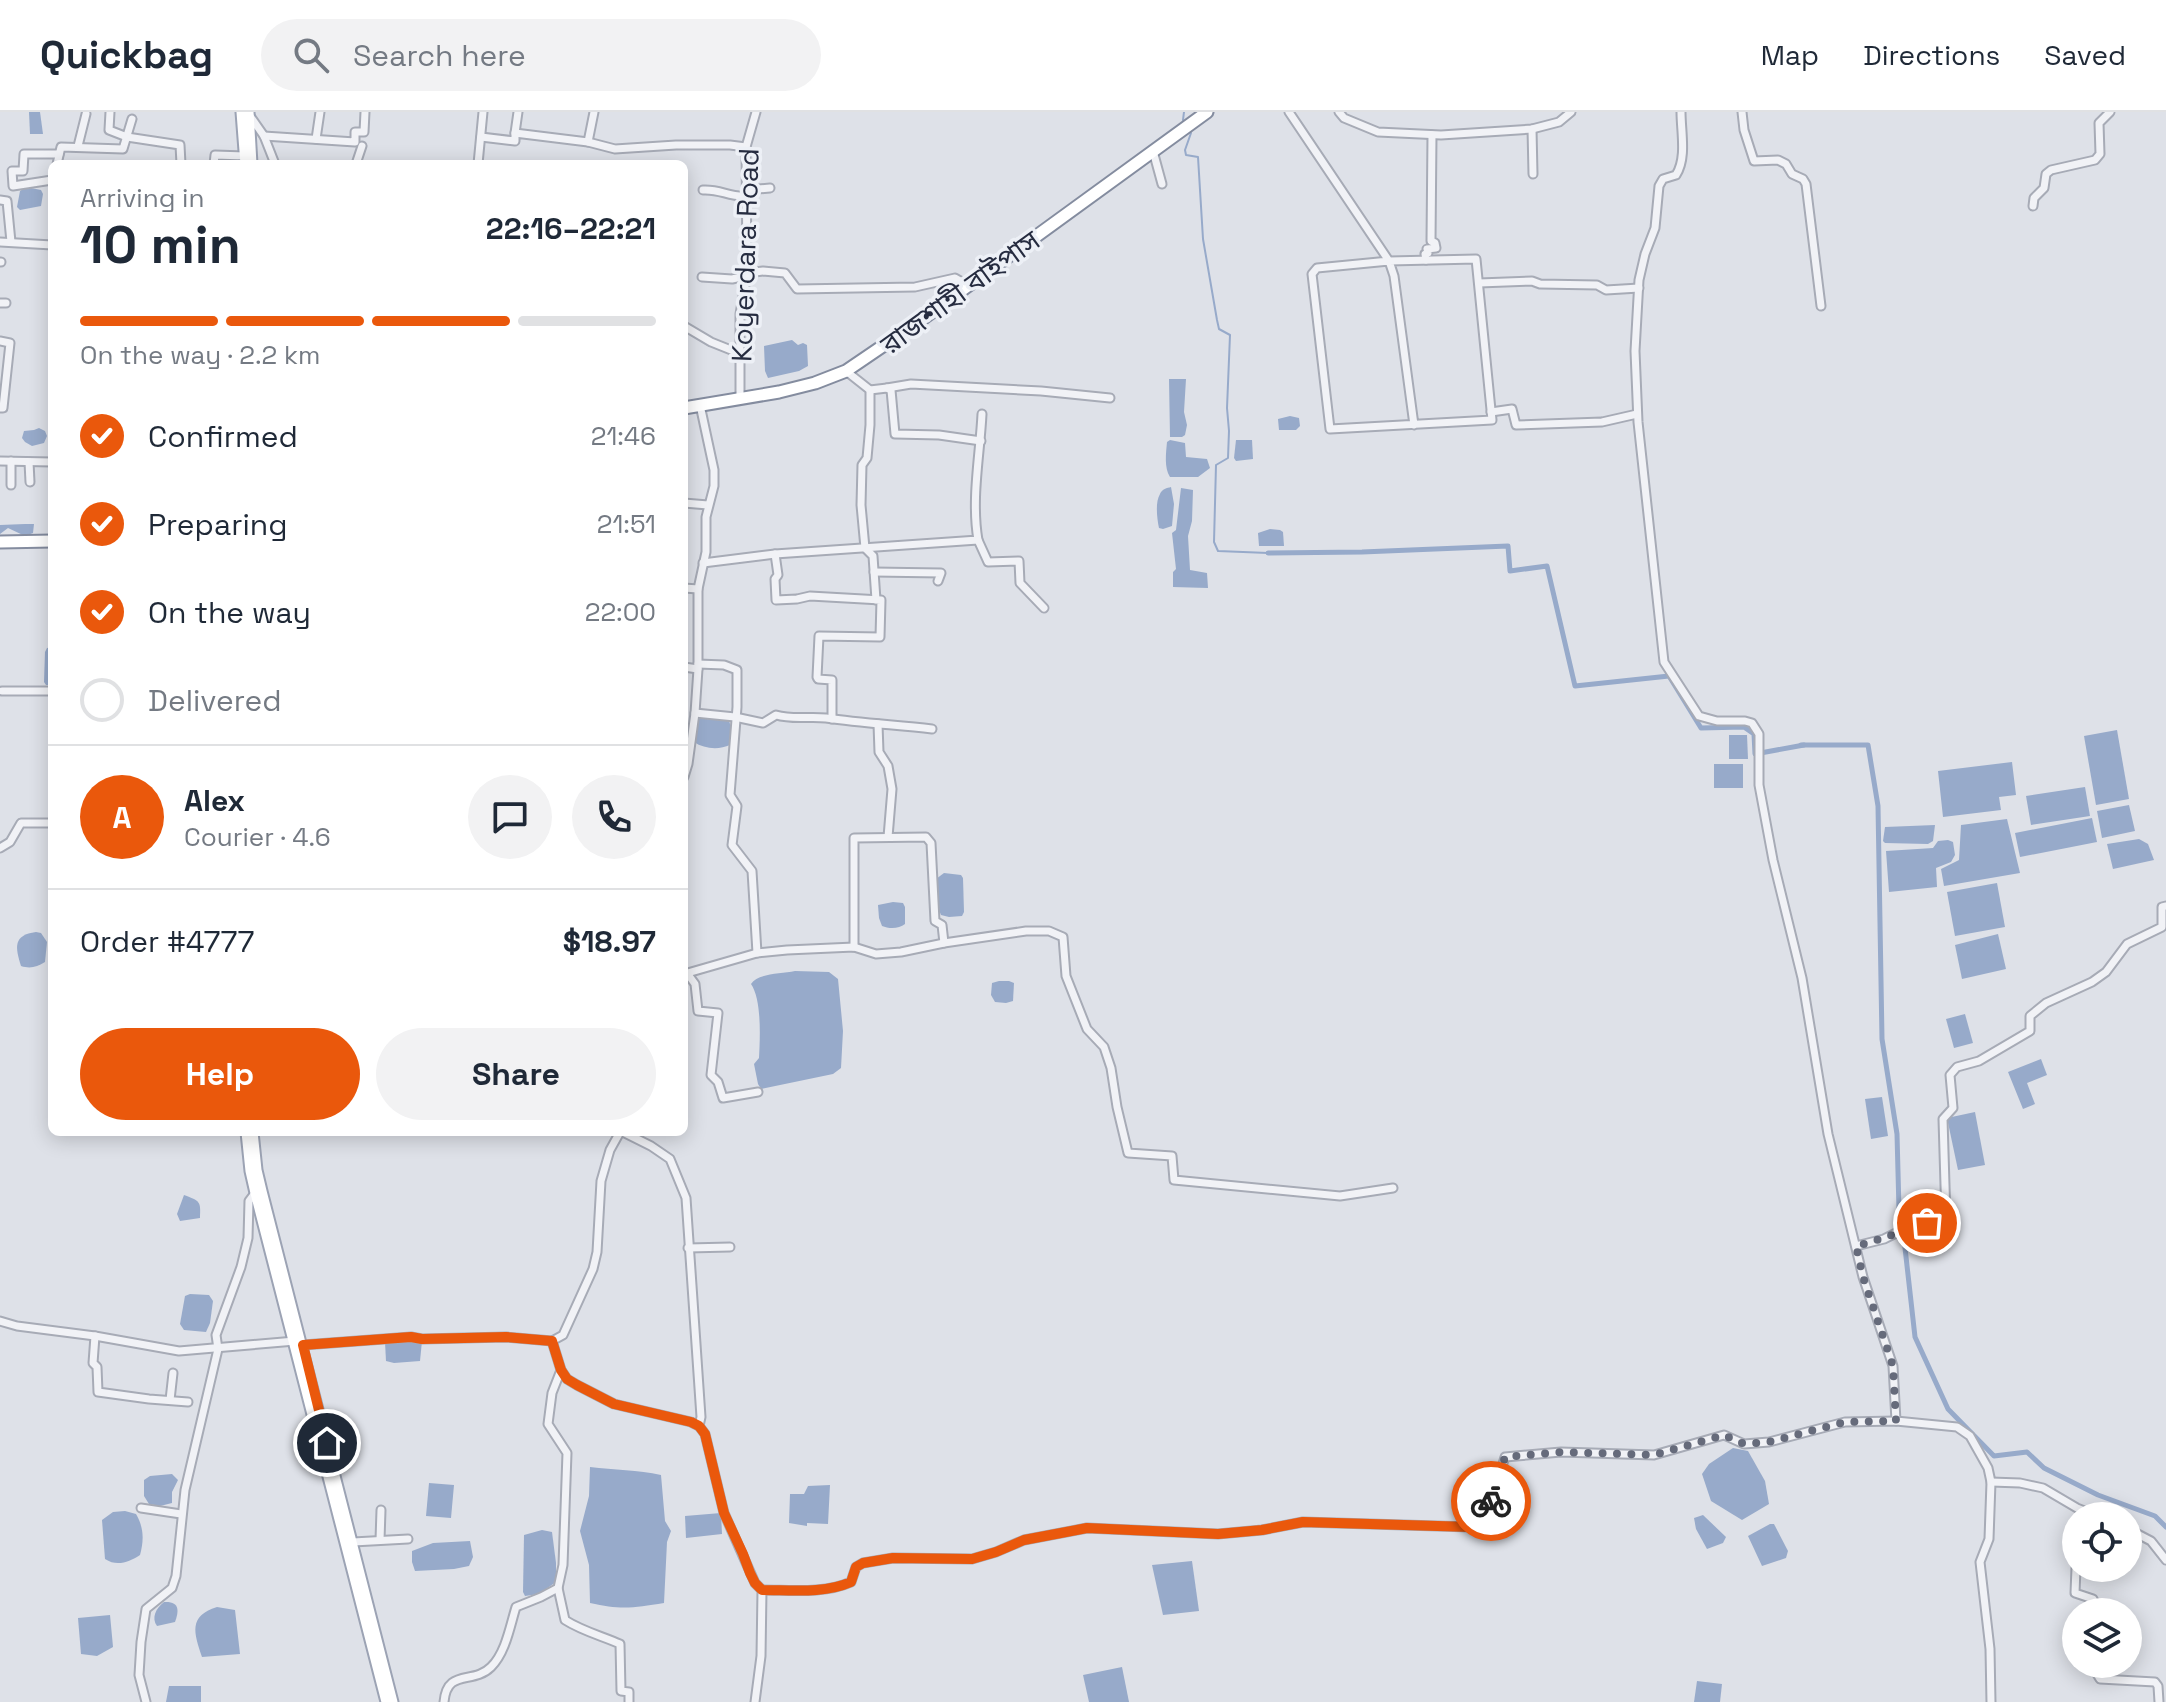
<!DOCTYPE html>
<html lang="en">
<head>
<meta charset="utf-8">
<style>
	:root { --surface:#fff; --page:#f2f2f3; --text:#1f2937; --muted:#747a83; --line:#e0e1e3; --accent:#ea580c }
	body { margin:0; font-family:"Space Grotesk","Noto Sans Bengali",sans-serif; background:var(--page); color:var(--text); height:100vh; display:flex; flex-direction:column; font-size:30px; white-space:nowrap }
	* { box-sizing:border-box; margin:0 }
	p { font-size:26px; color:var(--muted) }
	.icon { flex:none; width:44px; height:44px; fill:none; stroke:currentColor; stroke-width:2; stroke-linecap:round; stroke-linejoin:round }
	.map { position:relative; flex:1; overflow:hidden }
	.details { position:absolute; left:48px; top:48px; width:640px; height:976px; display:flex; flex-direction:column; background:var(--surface); border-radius:12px; box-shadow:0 4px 20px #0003 }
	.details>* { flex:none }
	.tools { position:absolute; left:2062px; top:1390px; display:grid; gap:16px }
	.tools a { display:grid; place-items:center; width:80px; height:80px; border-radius:50%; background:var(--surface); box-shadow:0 4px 20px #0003; font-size:40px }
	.pin { position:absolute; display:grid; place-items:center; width:68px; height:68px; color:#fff; margin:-34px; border:4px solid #fff; border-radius:50%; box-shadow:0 2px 8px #0007 }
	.courier { position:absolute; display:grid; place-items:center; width:80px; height:80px; margin:-40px; border:6px solid #ea580c; border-radius:50%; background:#fff; color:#222; box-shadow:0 2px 10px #0007 }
	.head em { font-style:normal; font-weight:700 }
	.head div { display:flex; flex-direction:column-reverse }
	.head { display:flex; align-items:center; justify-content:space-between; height:136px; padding:0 32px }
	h1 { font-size:52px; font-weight:700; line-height:60px }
	.bar { display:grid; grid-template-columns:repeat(4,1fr); gap:12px 8px; align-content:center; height:96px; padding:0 32px }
	.bar i { height:10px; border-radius:6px; background:var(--line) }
	.bar .selected { background:var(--accent) }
	.bar p { grid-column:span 4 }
	.line { display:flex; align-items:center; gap:20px; padding:0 32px; border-top:2px solid var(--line) }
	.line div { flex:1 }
	.round { display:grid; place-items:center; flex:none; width:84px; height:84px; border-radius:42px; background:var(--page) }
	ol { padding:0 32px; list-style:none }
	li { display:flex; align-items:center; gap:24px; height:88px }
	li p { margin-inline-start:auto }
	li .icon { padding:8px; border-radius:50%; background:var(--accent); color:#fff; stroke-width:4 }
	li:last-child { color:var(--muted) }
	li i { width:44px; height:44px; border:4px solid var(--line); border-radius:50% }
	.button { display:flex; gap:16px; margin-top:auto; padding:16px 32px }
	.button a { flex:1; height:92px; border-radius:48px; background:var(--accent); color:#fff; font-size:32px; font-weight:700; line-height:92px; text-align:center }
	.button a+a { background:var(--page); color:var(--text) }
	header { display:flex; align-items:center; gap:48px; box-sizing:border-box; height:112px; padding:0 40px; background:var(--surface); border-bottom:2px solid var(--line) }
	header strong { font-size:38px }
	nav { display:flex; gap:44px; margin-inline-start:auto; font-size:28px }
	.search { width:560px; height:72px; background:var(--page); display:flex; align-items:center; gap:20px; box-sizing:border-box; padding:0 28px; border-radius:44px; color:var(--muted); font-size:30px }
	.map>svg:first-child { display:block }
</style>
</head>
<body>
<header>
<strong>Quickbag</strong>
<div class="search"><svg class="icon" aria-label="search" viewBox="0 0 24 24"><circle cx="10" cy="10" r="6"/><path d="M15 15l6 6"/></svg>Search here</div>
<nav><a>Map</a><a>Directions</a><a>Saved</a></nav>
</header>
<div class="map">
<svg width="2166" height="1590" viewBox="0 0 2166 1590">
	<rect width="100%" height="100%" fill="#dee1e8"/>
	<g fill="#97aaca">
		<path d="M29,0H40L43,22H30Z"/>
		<path d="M26,75L41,78L43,82L41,94L20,98L17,95L20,79Z"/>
		<path d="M792,228L798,233L803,231L807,233L808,254L799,259L768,266L765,259L764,234Z"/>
		<path d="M1169,267H1186L1184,300L1187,313L1185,323L1182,325H1170Z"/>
		<path d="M1290,304L1299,306L1300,314L1296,318H1279L1278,307Z"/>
		<path d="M39,316L45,319L47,324L44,331L32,334L25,330L22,326L24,319L34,318Z"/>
		<path d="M1170,328L1185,331L1186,345L1207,347L1210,356L1198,365H1170C1164,356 1166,341 1167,330Z"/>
		<path d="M1236,328H1252L1253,347L1236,349L1234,346Z"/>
		<path d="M1171,375L1174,392L1172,414L1163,417L1159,416C1157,407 1155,390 1160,382C1162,377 1167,376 1171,375Z"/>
		<path d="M1181,376L1193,378L1192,409L1188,424L1190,458L1207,461L1208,476L1173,475V460L1176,457L1172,421L1176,418Z"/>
		<path d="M25,412H34L33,421L25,424L8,416L0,422V413Z"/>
		<path d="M1270,417L1280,418L1283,420L1284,434H1259L1258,421Z"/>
		<path d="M52,535V573H46L44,570L45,540L47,536Z"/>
		<path d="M702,604L729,608L732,620L730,633C719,638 704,637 694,630L696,609Z"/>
		<path d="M2117,618L2129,687L2096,693L2084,624Z"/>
		<path d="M1729,623H1747L1748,647H1729Z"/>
		<path d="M2012,650L2016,683L1999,685L2001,698L1943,705L1938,659Z"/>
		<rect x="1714" y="652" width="29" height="24"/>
		<path d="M2085,675L2090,704L2031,713L2026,684Z"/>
		<path d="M2129,693L2135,719L2102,726L2097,699Z"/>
		<path d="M2092,706L2097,730L2020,745L2015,721Z"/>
		<path d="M2007,707L2020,761L1944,774L1941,757L1959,748L1961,713Z"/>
		<path d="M1935,713L1933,729L1928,732L1885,731L1883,729L1885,715Z"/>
		<path d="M2139,727L2148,732L2154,748L2113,757L2107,732Z"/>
		<path d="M1948,728L1953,730L1955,743L1951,750L1936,756L1937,775L1889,780L1886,739L1933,736L1938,729Z"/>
		<path d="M944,761L961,763L963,766L964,800L962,804L949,805L941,803L936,791V767Z"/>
		<path d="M1997,771L2005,815L1955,824L1947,780Z"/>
		<path d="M893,790L903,791L905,795V812C899,817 889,817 882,814L879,806L878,793Z"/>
		<path d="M36,820L41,821L47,830L45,850C37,855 30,857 21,854C15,835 13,823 36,820Z"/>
		<path d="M1998,822L2006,857L1962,867L1955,833Z"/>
		<path d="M795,859L829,860L838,867L843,919L841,956L833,962L761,977L758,972L754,952L759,946C760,927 762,888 751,872C758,861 781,862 795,859Z"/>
		<path d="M999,869H1009L1014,871L1013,889L1006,891L995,890L991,883L992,871Z"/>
		<path d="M1965,902L1973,931L1954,936L1946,907Z"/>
		<path d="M2041,947L2047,963L2027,971L2035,992L2023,997L2008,960Z"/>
		<path d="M1882,985L1888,1024L1871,1027L1865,987Z"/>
		<path d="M1975,1000L1985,1053L1958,1058L1947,1006Z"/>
		<path d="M184,1083C200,1089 201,1089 200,1106L180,1109L177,1102Z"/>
		<path d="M190,1182L209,1183L213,1189L210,1211L206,1220L184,1218L180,1212L185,1184Z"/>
		<path d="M392,1227L422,1229L420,1249L394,1251L386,1249L385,1230Z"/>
		<path d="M1733,1336L1748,1339L1765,1369L1769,1392L1742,1408L1711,1389L1702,1362L1709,1352Z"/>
		<path d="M590,1355C614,1358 638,1358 661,1363L665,1409L671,1419L667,1430L664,1491C634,1496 620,1498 590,1491L589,1453L580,1419L589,1384Z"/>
		<path d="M172,1362L178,1368L172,1380V1391L160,1394L149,1392L144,1384V1368L150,1364Z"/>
		<path d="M429,1371L454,1373L451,1406L426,1404Z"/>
		<path d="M830,1373L828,1412L807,1411V1414L789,1411L790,1382H804L808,1374Z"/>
		<path d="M125,1399L136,1402C144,1416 144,1428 140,1443C129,1450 117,1455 105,1447L102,1408L113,1400Z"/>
		<path d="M721,1401L722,1422L686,1426L685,1404Z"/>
		<path d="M1703,1403L1726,1425L1723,1431L1707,1437L1696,1417L1694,1406Z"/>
		<path d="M1770,1412H1774L1788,1439L1786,1446L1762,1454L1748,1424Z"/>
		<path d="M542,1418L552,1420L556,1451V1470L539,1482L525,1484L523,1480L524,1423Z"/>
		<path d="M470,1429L473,1445L469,1454L454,1457L415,1459L412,1450V1439L433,1431Z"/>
		<path d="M1192,1449L1199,1499L1163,1503L1152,1453Z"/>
		<path d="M164,1490C180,1489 179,1499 175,1510L157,1514C151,1506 156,1496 164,1490Z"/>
		<path d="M217,1495L235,1498L240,1542L202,1545C194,1521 188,1504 217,1495Z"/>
		<path d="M110,1503L113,1535L97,1544L81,1542L78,1506Z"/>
		<path d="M1122,1555L1129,1590H1089L1083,1563Z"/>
		<path d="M1697,1569L1722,1572L1720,1590H1694Z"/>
		<path d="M169,1574H201V1590H166Z"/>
	</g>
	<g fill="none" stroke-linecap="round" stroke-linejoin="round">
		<g stroke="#97aaca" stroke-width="2">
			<path d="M1183,8L1184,0"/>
			<path d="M1191,21L1185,38L1186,43L1198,45L1203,127L1217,208L1219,217L1230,223L1227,296L1229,319L1228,346L1216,353L1214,430L1218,439L1268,441"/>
		</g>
		<g stroke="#97aaca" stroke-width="5">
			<path d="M1268,441L1362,440L1508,434L1510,459L1547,454L1575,574L1669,564L1701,616L1744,615L1754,622L1755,642L1804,633"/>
			<path d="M1801,633H1868L1878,694L1882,927L1897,1022L1899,1098L1903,1118L1915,1225L1948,1297L1994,1344L2027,1340L2044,1356L2098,1383L2155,1404L2166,1415"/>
		</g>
		<g stroke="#a7abb6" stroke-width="11">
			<g id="minor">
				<path d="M110,0L109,18L127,25L180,33L181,52"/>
				<path d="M1289,0L1389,149L1317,156L1312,162L1330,317L1492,308L1476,147L1389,149L1394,164L1414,313"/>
				<path d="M1339,0L1344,6L1378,20L1441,23L1532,17L1559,10L1571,0"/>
				<path d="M1681,0C1681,20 1687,46 1676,63L1663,67L1659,74L1655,116L1645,142L1639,168L1635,239L1638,310L1664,550L1699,604L1717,609H1745L1752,611L1759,622V673L1773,748L1802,866L1828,1022L1863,1165L1893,1254L1896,1309"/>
				<path d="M1742,0L1744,18L1754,49L1778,48L1786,52L1792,62L1803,67L1806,72L1821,194"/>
				<path d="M250,4L264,24L275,52"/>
				<path d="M1532,17L1533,62"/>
				<path d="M515,21L518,0"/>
				<path d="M264,24L355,30V20H364L365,0"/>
				<path d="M481,25L515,29V21L588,30L594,0"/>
				<path d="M316,27L320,0"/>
				<path d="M588,30L615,37L676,33H730L746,35"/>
				<path d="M78,34L86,2"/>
				<path d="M1153,39L1162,72"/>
				<path d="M57,52L61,35L123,37L132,7"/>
				<path d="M214,52L215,43L245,44"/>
				<path d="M356,52L362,34"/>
				<path d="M478,52L483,0"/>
				<path d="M52,68L13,74L12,59H23L24,42H59"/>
				<path d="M703,78C721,77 728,85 746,84"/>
				<path d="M746,78L770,76"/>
				<path d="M0,88L7,89L11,130"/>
				<path d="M2033,94L2034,86L2044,76L2046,62L2051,58L2095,48L2100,42L2099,11L2110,0"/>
				<path d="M0,130L52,133"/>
				<path d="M1426,148L1425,142L1428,141L1427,137L1436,136L1435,131L1431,129L1432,23"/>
				<path d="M0,150H1"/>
				<path d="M747,161L763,159L785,161L797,177L915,175L955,166L969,174"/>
				<path d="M702,165L732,167L746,164"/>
				<path d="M1479,171L1532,169L1540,172L1597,173L1606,178L1639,176"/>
				<path d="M0,191H6"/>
				<path d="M684,214L711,230L741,242"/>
				<path d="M0,229L10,231L3,296H0"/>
				<path d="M846,259L870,278V313L867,346L862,353L861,393L865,436L873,444L876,488"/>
				<path d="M887,276L911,272L1041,279L1110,286"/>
				<path d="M870,278L887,276L891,278L895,322L939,323L981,329"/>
				<path d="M740,287V202L747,161L746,35L756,0"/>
				<path d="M1491,300L1512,297L1516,313L1602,310L1637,302"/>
				<path d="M0,349L52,350"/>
				<path d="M29,350L30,370"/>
				<path d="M11,373V349"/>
				<path d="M684,391L708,393"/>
				<path d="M978,428L988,450L1019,449L1020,471L1044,496"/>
				<path d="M775,442L778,463L775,467L776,488L797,487L810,484L881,488L880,525L819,524L817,565L818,567L832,568V607"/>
				<path d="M703,451L775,442L978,428C971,387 980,343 982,302"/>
				<path d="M874,460L941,461L938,469"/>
				<path d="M684,476L698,477"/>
				<path d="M698,552L724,553L737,558V595L730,683L737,694L732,733L752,759L757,841"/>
				<path d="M684,555L698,557"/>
				<path d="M2,579H52"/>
				<path d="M695,601L735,605L763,611L776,603C793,608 809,604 826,606C861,611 897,613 932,617"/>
				<path d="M878,612L879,640L888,654L892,677L888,725"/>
				<path d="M684,665L688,652L695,601L698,557V477L706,440V405L714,374V358L700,293"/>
				<path d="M0,736L10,730L21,711H52"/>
				<path d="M854,835V726L926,725L931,731L935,809L942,813L944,831"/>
				<path d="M687,861L695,872L698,899L718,901L711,963L718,970L723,986L758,980"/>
				<path d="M684,862L757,841L787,838L854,835L876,842L901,840L944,831L1026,819H1049L1063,825L1066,864L1087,917L1104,935L1111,956L1117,995L1128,1041L1172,1044L1174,1068L1340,1084L1393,1076"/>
				<path d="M623,1020L651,1034L670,1047L686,1086L701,1305L699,1314"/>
				<path d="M1856,1134L1884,1127L1900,1119L1946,1106L1943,1007L1953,996L1950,963L1957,955L1979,949L2030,919V904L2046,891L2092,870L2106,860L2127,832L2162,815V795L2166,794"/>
				<path d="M688,1136L730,1135"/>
				<path d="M0,1209L17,1214L95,1224L179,1239L295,1229"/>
				<path d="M95,1224L93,1251L97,1255L98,1280L149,1287L188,1290"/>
				<path d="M552,1229L561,1258L567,1267L577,1273L614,1292L691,1310L699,1314L705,1322L724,1401L755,1471L762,1478L761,1544L755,1590"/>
				<path d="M303,1233L411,1225L422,1227L506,1225L552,1229L563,1223L593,1157L597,1140L601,1069L610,1038L620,1020"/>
				<path d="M170,1288L173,1261"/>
				<path d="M1991,1370L2020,1371L2043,1376L2077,1396L2097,1404"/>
				<path d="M141,1396L181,1402"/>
				<path d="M2128,1417L2151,1429L2166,1448"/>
				<path d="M380,1428L381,1398"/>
				<path d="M353,1430L408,1427"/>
				<path d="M2076,1456L2075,1481L2093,1487L2098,1500"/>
				<path d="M558,1476L565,1508C582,1519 602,1524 620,1532L621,1579L629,1580V1590"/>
				<path d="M762,1478C791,1478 824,1482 851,1470L856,1455L863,1451L893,1446L972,1447L996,1440L1024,1428L1087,1416L1218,1422L1262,1418L1303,1410L1471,1415L1485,1410L1505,1345L1561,1340L1654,1343L1724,1323L1744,1332L1769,1330L1845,1310L1896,1309L1957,1315L1970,1324L1988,1356L1991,1370L1989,1427L1980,1450L1990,1537L1991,1590"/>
				<path d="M2097,1552V1562L2100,1567L2155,1570L2158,1574L2159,1590"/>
				<path d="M146,1590L139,1563L141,1530L146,1497L172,1476L176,1464L185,1378L218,1237L216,1223L241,1155L248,1126L249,1089L255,1081"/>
				<path d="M444,1590C447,1556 473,1573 491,1555C506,1540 510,1514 516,1495L541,1485L558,1476L563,1453L567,1341L548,1312L552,1281L561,1258"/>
			</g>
		</g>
		<g stroke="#9ca3b4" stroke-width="13">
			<g id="major">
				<path d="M241,0L245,52"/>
				<path d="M249,0L252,52"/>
				<path d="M246,1020L250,1059L255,1081L386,1590"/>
				<path d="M253,1020L257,1058L262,1079L393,1590"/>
			</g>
		</g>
		<g stroke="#848c9f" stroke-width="15">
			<g id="highway">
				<path d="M684,296L779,280L815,271L846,259L921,208L1207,0"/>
				<path d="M0,430L52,429"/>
			</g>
		</g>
		<use href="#minor" stroke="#f1f2f6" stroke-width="7"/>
		<use href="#major" stroke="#fff" stroke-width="9"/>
		<use href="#highway" stroke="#fff" stroke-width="11"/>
	</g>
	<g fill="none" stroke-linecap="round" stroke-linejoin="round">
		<path stroke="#666b7b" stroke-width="8" stroke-dasharray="0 14.4" d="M1491,1389L1505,1345L1561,1340L1654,1343L1724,1323L1744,1332L1769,1330L1845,1310L1896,1309L1893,1254L1863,1165L1856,1134C1881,1128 1903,1118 1927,1111"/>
		<path stroke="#ea580c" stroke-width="10" d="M327,1331L303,1233L411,1225L422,1227L506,1225L552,1229L561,1258L567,1267L577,1273L614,1292L691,1310L699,1314L705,1322L724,1401L743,1442L750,1461L755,1471L762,1478C791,1478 824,1482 851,1470L856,1455L863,1451L893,1446L972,1447L996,1440L1024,1428L1087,1416L1218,1422L1262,1418L1303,1410L1471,1415L1485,1410L1491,1389"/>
	</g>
	<g text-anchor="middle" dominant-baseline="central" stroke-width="7" stroke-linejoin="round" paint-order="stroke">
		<g font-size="28" fill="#262c40" stroke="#edf0f6">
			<text transform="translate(745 143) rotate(-88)">Koyerdara Road</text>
			<text transform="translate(960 180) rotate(-36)">রাজশাহী বাইপাস</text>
		</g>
	</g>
</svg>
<div class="tools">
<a><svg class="icon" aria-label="locate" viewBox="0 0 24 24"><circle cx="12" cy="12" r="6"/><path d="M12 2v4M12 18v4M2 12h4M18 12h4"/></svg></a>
<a><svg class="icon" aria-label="layers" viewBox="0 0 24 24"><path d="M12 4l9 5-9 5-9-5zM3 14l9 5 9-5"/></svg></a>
</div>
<div class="pin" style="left:1927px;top:1111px;background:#ea580c"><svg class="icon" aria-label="bag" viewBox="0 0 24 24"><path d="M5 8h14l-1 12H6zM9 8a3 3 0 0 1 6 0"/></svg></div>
<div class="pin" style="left:327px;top:1331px;background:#1f2937"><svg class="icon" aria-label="home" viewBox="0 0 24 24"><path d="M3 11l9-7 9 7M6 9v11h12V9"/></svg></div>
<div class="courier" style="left:1491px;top:1389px"><svg class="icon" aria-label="bike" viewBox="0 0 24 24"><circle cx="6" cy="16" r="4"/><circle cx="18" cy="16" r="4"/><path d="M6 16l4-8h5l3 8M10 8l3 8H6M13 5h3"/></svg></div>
<section class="details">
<div class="head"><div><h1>10 min</h1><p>Arriving in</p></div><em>22:16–22:21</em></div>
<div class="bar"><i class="selected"></i><i class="selected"></i><i class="selected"></i><i></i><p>On the way · 2.2 km</p></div>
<ol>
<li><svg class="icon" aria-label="check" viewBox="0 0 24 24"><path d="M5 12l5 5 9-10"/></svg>Confirmed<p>21:46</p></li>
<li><svg class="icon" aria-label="check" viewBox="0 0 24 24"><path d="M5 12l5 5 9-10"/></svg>Preparing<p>21:51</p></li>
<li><svg class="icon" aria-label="check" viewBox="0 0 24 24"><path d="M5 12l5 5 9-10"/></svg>On the way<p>22:00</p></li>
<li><i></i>Delivered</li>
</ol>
<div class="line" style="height:144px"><b class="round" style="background:var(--accent);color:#fff">A</b><div><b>Alex</b><p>Courier · 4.6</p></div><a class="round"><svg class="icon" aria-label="chat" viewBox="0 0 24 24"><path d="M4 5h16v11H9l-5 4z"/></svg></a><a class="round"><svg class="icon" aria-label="phone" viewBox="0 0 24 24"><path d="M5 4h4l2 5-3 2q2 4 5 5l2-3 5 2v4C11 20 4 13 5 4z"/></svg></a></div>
<div class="line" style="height:104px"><div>Order #4777</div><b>$18.97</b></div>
<div class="button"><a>Help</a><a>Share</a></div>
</section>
</div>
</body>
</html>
